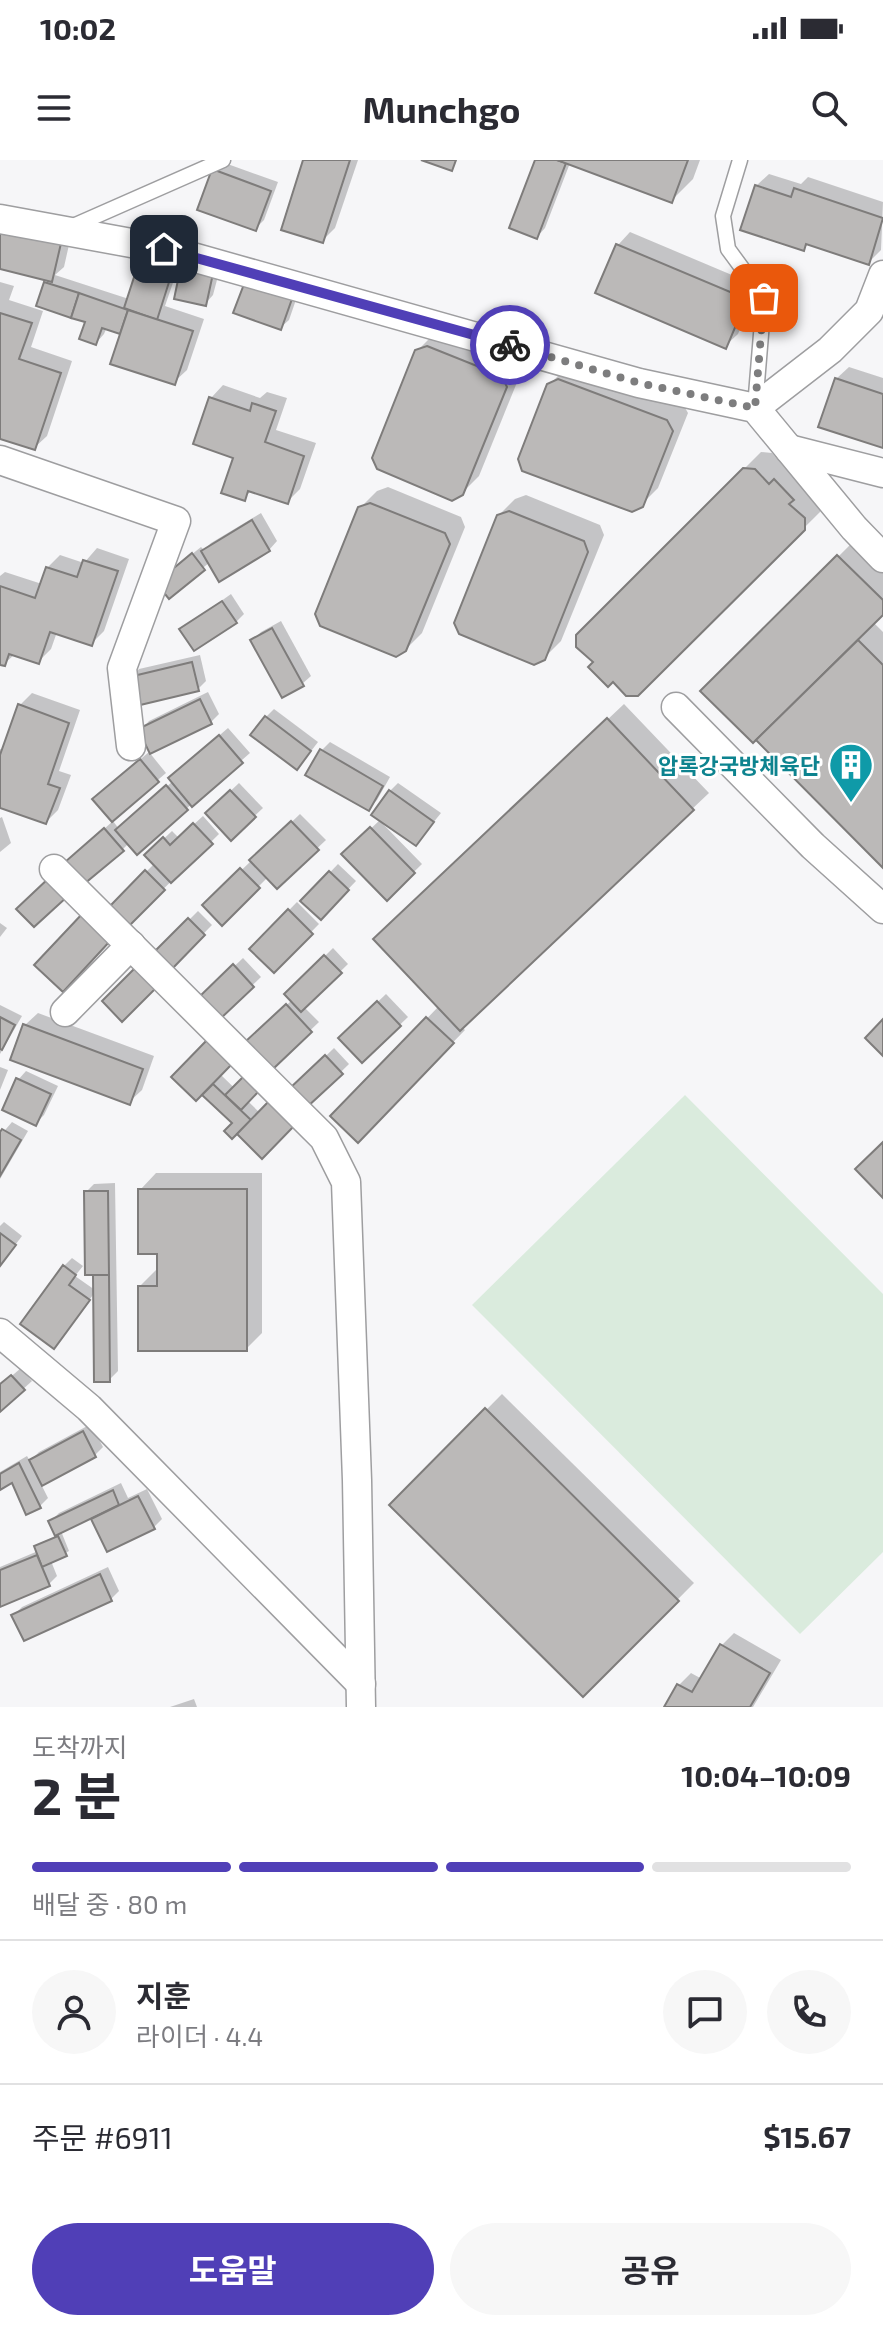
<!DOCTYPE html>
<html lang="ko">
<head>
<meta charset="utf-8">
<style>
	:root { --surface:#fff; --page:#f7f7f7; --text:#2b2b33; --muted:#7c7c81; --line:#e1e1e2; --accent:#503fb7 }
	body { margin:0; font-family:"Exo 2","Noto Sans KR",sans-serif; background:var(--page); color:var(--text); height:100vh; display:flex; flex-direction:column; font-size:30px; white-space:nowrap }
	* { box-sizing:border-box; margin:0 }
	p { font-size:26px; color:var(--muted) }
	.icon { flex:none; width:44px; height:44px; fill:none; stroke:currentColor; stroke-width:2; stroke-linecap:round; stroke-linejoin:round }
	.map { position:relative; height:1547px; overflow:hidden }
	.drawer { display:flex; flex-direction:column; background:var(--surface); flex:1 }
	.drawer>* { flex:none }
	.pin { position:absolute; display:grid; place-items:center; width:68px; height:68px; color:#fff; margin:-34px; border-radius:16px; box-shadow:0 4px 12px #0006 }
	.courier { position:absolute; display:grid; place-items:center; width:80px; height:80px; margin:-40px; border:6px solid #503fb7; border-radius:50%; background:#fff; color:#222; box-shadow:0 2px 10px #0007 }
	.headline em { font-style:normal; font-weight:700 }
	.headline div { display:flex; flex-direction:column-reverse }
	.headline { display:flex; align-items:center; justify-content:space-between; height:136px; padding:0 32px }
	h1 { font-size:52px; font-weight:700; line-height:60px }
	.bar { display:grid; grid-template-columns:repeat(4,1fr); gap:12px 8px; align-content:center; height:96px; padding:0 32px }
	.bar i { height:10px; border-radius:6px; background:var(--line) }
	.bar .on { background:var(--accent) }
	.bar p { grid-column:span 4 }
	.line { display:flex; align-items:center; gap:20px; padding:0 32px; border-top:2px solid var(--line) }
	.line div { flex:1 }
	.round { display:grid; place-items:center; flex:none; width:84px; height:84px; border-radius:42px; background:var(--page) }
	.cta { display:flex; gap:16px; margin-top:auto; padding:16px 32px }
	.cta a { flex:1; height:92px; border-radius:48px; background:var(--accent); color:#fff; font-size:32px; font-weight:700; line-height:92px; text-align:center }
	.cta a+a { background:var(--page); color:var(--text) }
	.status { display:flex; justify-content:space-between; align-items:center; height:56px; padding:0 40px; background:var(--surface); direction:ltr }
	.status svg { height:22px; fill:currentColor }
	header { display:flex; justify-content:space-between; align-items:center; height:104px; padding:0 32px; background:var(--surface); font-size:36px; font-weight:700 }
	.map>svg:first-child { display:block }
</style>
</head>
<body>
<div class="status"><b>10:02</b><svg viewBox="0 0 49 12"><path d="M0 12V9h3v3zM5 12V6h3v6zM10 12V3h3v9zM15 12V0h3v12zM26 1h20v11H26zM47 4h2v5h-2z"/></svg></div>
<header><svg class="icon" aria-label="menu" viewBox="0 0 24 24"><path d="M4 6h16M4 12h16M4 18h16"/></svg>Munchgo<svg class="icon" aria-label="search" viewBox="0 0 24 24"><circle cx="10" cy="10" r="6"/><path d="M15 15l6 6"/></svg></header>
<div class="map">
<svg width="883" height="1547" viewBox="0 0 883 1547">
	<rect width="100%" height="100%" fill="#f6f6f8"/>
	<path fill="#daebdd" d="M685,935L883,1134V1392L800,1474L472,1145Z"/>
	<g fill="#0003">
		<path d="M306,0H358L335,68L322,81Z"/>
		<path d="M537,0H700L693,19L671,41L570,3L545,68L537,77Z"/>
		<path d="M222,2L278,22L264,60L255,69L213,10Z"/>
		<path d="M769,14L801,24L808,17L883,42L881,90L868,103L809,83L803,89L756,26Z"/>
		<path d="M73,67L64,107L55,115L129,139L139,109L147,101L177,111L165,146L204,159L187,210L174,222L125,167H107L104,174L96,183L88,161L46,123L50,119L0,107Z"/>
		<path d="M630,72L758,126L738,174L725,186L618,85Z"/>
		<path d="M222,101L213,135L205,144L184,102Z"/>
		<path d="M256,112L300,128L289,160L280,168Z"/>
		<path d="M0,122L14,126L9,140L43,151L31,187L72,201L47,276L34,288L0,276Z"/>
		<path d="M434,174L518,200L522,210L479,316L462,333L417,191Z"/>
		<path d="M849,207L883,218V286L836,219Z"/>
		<path d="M566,208L683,244L688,253L658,328L641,345L549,225Z"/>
		<path d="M223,225L260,238L267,232L287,238L276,270L316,283L300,329L287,342L252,330L244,338L236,297L211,238Z"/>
		<path d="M761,292L772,293L787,310L792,305L820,341V352L637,534L596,502L578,475Z"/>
		<path d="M388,327L461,357L465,367L422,473L405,490L360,348L377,331Z"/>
		<path d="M526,335L600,365L604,375L561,481L544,498L498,356L515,339Z"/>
		<path d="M261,353L277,381L269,390L210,402L169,436L166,415L201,387L204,390L211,383Z"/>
		<path d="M855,380L883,408V452L873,462L883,472V705L756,578L703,531Z"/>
		<path d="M97,388L129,399L104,471L91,484L57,472L51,489L38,502L15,494L4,504L0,503V416L5,412L42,424L47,408L60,395L84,403Z"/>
		<path d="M231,434L244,454L236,462L182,469Z"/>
		<path d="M281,461L311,516L302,524L252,481L261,472Z"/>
		<path d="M200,495L206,521L198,529L131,518L139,509Z"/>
		<path d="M208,532L219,554L211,562L141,570L149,561Z"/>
		<path d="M32,533L80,550L59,611L71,615L58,650L46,662L0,646V589L4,590L20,545Z"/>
		<path d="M624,544L709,633L462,867L465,870L358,980L333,956L439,846L392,763Z"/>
		<path d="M274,549L318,582L305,599L266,557Z"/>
		<path d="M228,568L250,593L186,649L129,683L122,690L76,694L113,661L119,669L173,621L179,610Z"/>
		<path d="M330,582L390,617L377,640L368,649L321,591Z"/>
		<path d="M149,592L166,613L112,659L103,631Z"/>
		<path d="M239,623L263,648L231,678L207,653Z"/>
		<path d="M398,623L441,653L416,684L381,662L422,704L387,738L344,694L381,659L390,631Z"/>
		<path d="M300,654L326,680L277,726L268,717L222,763L205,745Z"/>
		<path d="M203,656L219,674L129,763L112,746L155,703V687L172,671L179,678Z"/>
		<path d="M2,657L11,683L0,692V658Z"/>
		<path d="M338,704L356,721L321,758L303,741Z"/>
		<path d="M297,742L319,764L274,810L252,788Z"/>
		<path d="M198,751L212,765L170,808L155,794Z"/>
		<path d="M0,763L7,768L0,777Z"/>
		<path d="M333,788L348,804L304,847L319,862L273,906L249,881L292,840L287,834Z"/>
		<path d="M243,798L261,817L219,857L201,838Z"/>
		<path d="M386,834L408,857L362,901L340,878Z"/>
		<path d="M0,845L22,856L0,894Z"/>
		<path d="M38,853L154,896L142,930L129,942L25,865Z"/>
		<path d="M334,888L349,904L307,945L292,929Z"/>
		<path d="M0,907L8,910L0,930Z"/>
		<path d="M26,911L58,926L44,955L36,963L18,920Z"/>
		<path d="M220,914L260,953L302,955L234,963L202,932Z"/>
		<path d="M12,962L28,971L0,1019V976Z"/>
		<path d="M156,1013H262V1173L246,1189L140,1126L156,1110H159V1092L140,1030Z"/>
		<path d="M115,1023L118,1211L109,1220L95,1132L62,1178L64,1106L72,1098L83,1106L75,1116L95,1130L86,1032L94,1024Z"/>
		<path d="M4,1062L22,1076L0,1105V1066Z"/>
		<path d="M21,1208L32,1221L0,1250V1226Z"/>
		<path d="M502,1234L694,1423L583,1535L392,1345Z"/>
		<path d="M91,1264L103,1287L95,1295L41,1324L48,1338L40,1346L13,1320L0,1328V1312L27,1296L30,1301L39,1292Z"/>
		<path d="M121,1323L128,1338L147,1329L162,1359L153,1368L108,1390L92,1356L61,1371L69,1391L51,1401L57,1416L49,1424L0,1445V1407L38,1391L36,1387L40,1383L57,1376L50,1362L59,1353Z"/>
		<path d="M108,1407L119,1431L111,1439L14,1455L22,1447Z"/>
		<path d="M734,1473L781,1500L753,1547H666L679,1525L691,1513L702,1519L722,1485Z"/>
		<path d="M194,1539L197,1547H170Z"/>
	</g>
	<g fill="#bbb9b8" stroke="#7e7c7b" stroke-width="2">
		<path d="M303,0H350L323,83L281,70Z"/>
		<path d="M421,0H456L452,11Z"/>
		<path d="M535,0H557L566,3L537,79L509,68Z"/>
		<path d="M557,0H688L672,43Z"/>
		<path d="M212,9L271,31L256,71L197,50Z"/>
		<path d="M755,25L791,37L794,28L883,58L869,105L806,84L804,91L740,70Z"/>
		<path d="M0,64L62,79L52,122L0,109Z"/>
		<path d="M616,84L747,139L726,189L595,133Z"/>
		<path d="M182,101L214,109L206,146L174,139Z"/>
		<path d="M137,108L170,119L157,160L124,148Z"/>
		<path d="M246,119L293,136L281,170L233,153Z"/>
		<path d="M44,122L79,133L71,158L36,146Z"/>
		<path d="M79,133L128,150L120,174L102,168L96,185L79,179L85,162L71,158Z"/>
		<path d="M128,150L193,171L175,225L110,204Z"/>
		<path d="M0,153L32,163L19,199L61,213L35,290L0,279Z"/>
		<path d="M427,186L502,216L507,227L463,335L452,341L377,309L372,298L415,190Z"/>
		<path d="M835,218L883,234V288L818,267Z"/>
		<path d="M558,219L667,260L673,271L643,347L632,352L522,311L518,299L547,224Z"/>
		<path d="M209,237L250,251L252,243L276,251L265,282L304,296L288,344L248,331L245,341L221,333L233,298L193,284Z"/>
		<path d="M743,308L755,309L769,324L774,319L794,340L789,344L805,358V370L638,536H626L613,522L608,527L588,507L593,502L576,487V475Z"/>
		<path d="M370,343L445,373L450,384L406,491L396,497L320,466L315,454L358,347Z"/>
		<path d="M509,351L584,381L588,392L545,500L534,505L459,474L454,463L497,355Z"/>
		<path d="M252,360L270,391L219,422L201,391Z"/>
		<path d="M192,393L205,410L169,439L156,423Z"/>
		<path d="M837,395L883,440V455L753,583L700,531Z"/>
		<path d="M83,400L118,411L92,486L50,472L39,504L9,494L5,506L0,505V426L35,438L46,407L77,417Z"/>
		<path d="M222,441L237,463L194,491L179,469Z"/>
		<path d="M272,468L304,526L282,538L250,480Z"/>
		<path d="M858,480L883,505V708L756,580Z"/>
		<path d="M192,502L199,531L136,546L129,517Z"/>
		<path d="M200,539L212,564L150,594L138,569Z"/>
		<path d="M18,544L69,563L48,624L60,628L46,664L0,648V595Z"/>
		<path d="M265,556L311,591L297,610L250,575Z"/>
		<path d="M607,558L694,650L460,871L373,779Z"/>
		<path d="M219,575L243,603L192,647L168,618Z"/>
		<path d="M320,589L383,626L369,651L305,615Z"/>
		<path d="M140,599L159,622L112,662L92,639Z"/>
		<path d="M166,625L188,650L137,695L115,670Z"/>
		<path d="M230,630L256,657L231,681L205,653Z"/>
		<path d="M389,630L434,662L416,686L371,655Z"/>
		<path d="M291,661L319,690L277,729L249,700Z"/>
		<path d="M193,663L213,684L171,723L144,695L163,677L170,685Z"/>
		<path d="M370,667L415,713L387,741L341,694Z"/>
		<path d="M104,668L124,691L84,724L65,702Z"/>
		<path d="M240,708L260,728L222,766L202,745Z"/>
		<path d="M145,710L165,730L129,766L110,746Z"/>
		<path d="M329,711L349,730L321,760L300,741Z"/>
		<path d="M50,717L68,736L34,767L16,749Z"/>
		<path d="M288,749L313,774L274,813L249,789Z"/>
		<path d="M83,753L111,780L63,832L34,805Z"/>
		<path d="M188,758L205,775L170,811L152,794Z"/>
		<path d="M324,795L342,813L301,852L284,834Z"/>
		<path d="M233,804L254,827L219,860L198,838Z"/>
		<path d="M138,805L158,826L122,862L102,841Z"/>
		<path d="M377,841L401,866L362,903L338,878Z"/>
		<path d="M286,844L312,872L273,909L246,881Z"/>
		<path d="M0,857L15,865L2,890L0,889Z"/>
		<path d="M426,857L454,883L358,983L330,956Z"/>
		<path d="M883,859V896L865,878Z"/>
		<path d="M23,864L143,909L130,945L10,900Z"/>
		<path d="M208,879L233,903L196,941L171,917Z"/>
		<path d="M325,895L343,914L307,947L289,929Z"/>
		<path d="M244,916L259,931L241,950L225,935Z"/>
		<path d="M16,918L51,934L36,966L2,950Z"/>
		<path d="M213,924L251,960L232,979L224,971L232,963L202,935Z"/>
		<path d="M270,940L295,965L262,999L237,974Z"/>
		<path d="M2,969L21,980L0,1016V972Z"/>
		<path d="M883,982V1038L855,1009Z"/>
		<path d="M138,1029H247V1191H138V1126H157V1094H138Z"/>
		<path d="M84,1031H108L109,1115H85Z"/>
		<path d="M0,1073L16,1085L0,1106Z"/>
		<path d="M63,1105L76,1115L69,1125L90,1140L54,1189L20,1164Z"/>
		<path d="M93,1115H109L110,1222H94Z"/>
		<path d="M11,1215L25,1230L0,1252V1224Z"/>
		<path d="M485,1248L679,1441L583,1537L389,1345Z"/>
		<path d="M83,1271L96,1297L42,1326L29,1300Z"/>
		<path d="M19,1303L41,1348L26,1355L12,1323L0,1330V1314Z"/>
		<path d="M113,1330L119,1345L55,1376L48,1361Z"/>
		<path d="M138,1336L155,1369L107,1392L91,1359Z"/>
		<path d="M58,1376L67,1396L42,1407L34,1386Z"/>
		<path d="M37,1395L50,1426L0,1447V1410Z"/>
		<path d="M100,1414L112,1441L24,1481L11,1455Z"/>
		<path d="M720,1484L770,1513L750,1547H664L677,1524L692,1532Z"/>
	</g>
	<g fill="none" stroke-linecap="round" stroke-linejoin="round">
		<g stroke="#9e9ea0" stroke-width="17">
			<g id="lane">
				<path d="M740,0L723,56L728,89L764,138L755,247"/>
				<path d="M71,67L223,0"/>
			</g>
		</g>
		<g stroke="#9e9ea0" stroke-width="31">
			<g id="street">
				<path d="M0,59L164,89L639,223L755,248L854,368L883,398"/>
				<path d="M755,248L830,190L869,151L883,115"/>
				<path d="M789,289L883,313"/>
				<path d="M0,300L176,361L122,508L131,586"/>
				<path d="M676,547L813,686L883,749"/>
				<path d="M54,709L324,978L346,1022L357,1320L361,1547"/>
				<path d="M65,852L131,785"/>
				<path d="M0,1173L89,1248L361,1524"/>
			</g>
		</g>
		<use href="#lane" stroke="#fff" stroke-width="14"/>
		<use href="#street" stroke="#fff" stroke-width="28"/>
	</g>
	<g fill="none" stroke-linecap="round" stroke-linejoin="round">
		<path stroke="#7d7d7e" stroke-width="8" stroke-dasharray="0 14.4" d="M510,185L639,223L755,248L764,138"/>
		<path stroke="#503fb7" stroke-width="10" d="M164,89L510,185"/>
	</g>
	<defs>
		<g id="building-pin" transform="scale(2.3)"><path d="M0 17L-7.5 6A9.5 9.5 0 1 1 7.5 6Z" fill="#0f9aa8" stroke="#fff"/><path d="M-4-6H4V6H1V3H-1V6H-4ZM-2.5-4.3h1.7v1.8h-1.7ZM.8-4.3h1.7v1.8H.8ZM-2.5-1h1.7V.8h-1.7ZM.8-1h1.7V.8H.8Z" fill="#fff"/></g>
	</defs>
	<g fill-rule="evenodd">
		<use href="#building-pin" x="851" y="605"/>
	</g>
	<g text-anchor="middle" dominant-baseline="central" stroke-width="6" stroke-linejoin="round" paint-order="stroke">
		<g font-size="22" font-weight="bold" fill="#0d838f" stroke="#fff" text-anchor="end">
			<text x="820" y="605">압록강국방체육단</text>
		</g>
	</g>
</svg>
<div class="pin" style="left:764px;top:138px;background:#ea580c"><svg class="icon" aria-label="bag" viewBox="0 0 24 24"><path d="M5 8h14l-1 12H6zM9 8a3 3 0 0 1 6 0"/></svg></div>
<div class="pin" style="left:164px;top:89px;background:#1f2937"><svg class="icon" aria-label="home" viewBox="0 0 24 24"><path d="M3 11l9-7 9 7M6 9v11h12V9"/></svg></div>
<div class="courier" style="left:510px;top:185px"><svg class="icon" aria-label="bike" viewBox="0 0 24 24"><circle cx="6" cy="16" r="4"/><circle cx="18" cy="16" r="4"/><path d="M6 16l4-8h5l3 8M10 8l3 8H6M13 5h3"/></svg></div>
</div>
<section class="drawer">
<div class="headline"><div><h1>2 분</h1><p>도착까지</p></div><em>10:04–10:09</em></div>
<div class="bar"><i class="on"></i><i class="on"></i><i class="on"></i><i></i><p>배달 중 · 80 m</p></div>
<div class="line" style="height:144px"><a class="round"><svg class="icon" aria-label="person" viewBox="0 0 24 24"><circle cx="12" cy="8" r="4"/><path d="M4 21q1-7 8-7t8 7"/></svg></a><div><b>지훈</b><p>라이더 · 4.4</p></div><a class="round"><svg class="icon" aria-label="chat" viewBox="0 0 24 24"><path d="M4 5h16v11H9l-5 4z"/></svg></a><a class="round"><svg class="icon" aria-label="phone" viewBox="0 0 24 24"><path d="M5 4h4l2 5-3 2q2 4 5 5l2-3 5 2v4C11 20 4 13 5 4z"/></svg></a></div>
<div class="line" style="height:104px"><div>주문 #6911</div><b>$15.67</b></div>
<div class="cta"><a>도움말</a><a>공유</a></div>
</section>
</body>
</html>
